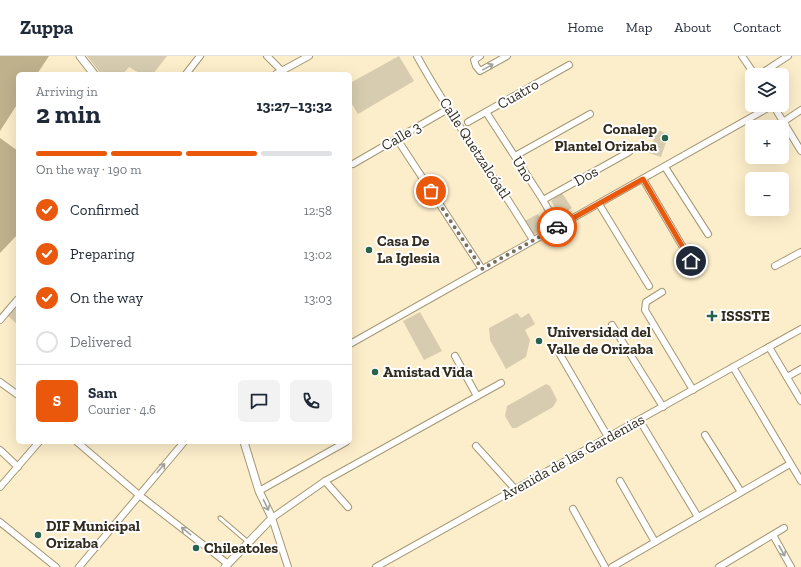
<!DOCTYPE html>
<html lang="en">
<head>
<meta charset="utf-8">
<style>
	:root { --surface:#fff; --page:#f2f2f3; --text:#1f2937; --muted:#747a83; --line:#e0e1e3; --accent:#ea580c }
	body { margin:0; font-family:"Zilla Slab",serif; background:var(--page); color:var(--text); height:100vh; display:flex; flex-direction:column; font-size:15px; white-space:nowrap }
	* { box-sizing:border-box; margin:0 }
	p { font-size:13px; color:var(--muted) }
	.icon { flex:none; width:22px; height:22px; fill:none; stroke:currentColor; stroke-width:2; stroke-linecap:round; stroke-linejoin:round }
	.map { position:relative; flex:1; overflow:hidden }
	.drawer { position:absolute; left:16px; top:16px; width:336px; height:372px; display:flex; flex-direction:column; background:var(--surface); border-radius:6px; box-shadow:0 4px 16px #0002 }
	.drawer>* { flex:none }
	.buttons { position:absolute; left:745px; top:12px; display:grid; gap:8px }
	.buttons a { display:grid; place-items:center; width:44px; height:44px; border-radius:6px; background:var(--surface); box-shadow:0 4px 16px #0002; font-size:20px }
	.pin { position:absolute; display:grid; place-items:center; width:34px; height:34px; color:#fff; margin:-17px; border:2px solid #fff; border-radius:50%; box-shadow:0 1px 4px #0007 }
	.courier { position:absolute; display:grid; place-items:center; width:40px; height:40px; margin:-20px; border:3px solid #ea580c; border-radius:50%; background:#fff; color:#222; box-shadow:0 1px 5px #0007 }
	.head em { font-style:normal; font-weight:700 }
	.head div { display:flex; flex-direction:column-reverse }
	.head { display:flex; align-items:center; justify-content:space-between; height:68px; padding:0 20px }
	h1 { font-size:26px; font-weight:700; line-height:30px }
	.bar { display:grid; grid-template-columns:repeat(4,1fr); gap:6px 4px; align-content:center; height:48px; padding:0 20px }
	.bar i { height:5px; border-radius:3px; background:var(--line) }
	.bar .on { background:var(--accent) }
	.bar p { grid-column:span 4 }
	.line { display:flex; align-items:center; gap:10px; padding:0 20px; border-top:1px solid var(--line) }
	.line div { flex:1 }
	.round { display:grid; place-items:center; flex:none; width:42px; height:42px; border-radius:6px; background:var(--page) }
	ol { padding:0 20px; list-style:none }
	li { display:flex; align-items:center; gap:12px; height:44px }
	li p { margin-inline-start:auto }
	li .icon { padding:4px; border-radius:50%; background:var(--accent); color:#fff; stroke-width:4 }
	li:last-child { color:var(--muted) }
	li i { width:22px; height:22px; border:2px solid var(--line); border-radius:50% }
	header { display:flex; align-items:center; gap:24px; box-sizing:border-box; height:56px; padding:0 20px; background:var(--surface); border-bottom:1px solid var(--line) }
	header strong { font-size:19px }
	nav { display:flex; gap:22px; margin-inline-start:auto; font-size:14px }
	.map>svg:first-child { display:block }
</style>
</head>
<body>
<header>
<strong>Zuppa</strong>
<nav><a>Home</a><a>Map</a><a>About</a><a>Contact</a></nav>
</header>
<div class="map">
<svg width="801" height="511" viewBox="0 0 801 511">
	<rect width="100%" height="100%" fill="#fceeca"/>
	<g fill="#d7ccaf">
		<path d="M87,0H167L153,18H141L129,11L123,18H101Z"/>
		<path d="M399,0L414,25L358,58L350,45V27Z"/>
		<path d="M657,74L669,78L661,101L649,97Z"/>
		<path d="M562,137L572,152L560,159L551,145Z"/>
		<path d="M538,158L545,173L531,180L523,166Z"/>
		<path d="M18,248V269L8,260Z"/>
		<path d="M420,256L442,295L424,304L403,265Z"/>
		<path d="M517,257L521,262L529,257L535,268L525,274L530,284L526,301L506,313L490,284L489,272Z"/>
		<path d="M546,328L550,330L557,344L553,351L516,372H512L505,360L507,350Z"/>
	</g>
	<g fill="#c0b18d">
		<path d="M0,0H49L37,18H18V47L0,75Z"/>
		<path d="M0,82L18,95V178L0,197Z"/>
	</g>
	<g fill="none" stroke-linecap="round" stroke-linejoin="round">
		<g stroke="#a49775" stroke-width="5">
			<path id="service" d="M220,462L248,486"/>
		</g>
		<g stroke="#a49775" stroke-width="8">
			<g id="minor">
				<path d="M267,0L282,15"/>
				<path d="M417,0C452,64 496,122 533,184"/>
				<path d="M480,0L474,4L476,10L480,15L507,0"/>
				<path d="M742,0L755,19"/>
				<path d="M186,18L200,0"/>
				<path d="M276,18L309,0"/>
				<path d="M759,19L788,0"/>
				<path d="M773,49L801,95"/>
				<path d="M486,56L543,144L558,171"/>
				<path d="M468,66L569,9"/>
				<path d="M783,66L801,54"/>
				<path d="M397,83L482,213"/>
				<path d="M515,100L590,58"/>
				<path d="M353,108L448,53"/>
				<path d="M665,111L708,178"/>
				<path d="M643,123L691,205"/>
				<path d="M543,144L629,96"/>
				<path d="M599,148L649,230"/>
				<path d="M775,210L801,196"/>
				<path d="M662,236L646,246L645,254L693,334"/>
				<path d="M0,264L18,243"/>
				<path d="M612,269L663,351"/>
				<path d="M350,288L773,49"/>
				<path d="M555,290L608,381"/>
				<path d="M769,291L801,345"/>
				<path d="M455,300L477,340"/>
				<path d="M733,311L801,425"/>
				<path d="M787,321L801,313"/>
				<path d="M0,326L18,339"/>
				<path d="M640,365L698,461"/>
				<path d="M705,379L741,436"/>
				<path d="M77,386L139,439L228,508"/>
				<path d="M476,390L515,433"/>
				<path d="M0,394L18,411"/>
				<path d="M325,425L348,451"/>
				<path d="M620,425L655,486"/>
				<path d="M0,431L39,386"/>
				<path d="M259,435L346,386"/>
				<path d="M573,453L605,511"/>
				<path d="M0,466L56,511"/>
				<path d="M773,479L791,511"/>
				<path d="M79,511L184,386"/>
				<path d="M288,511L272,462L325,425L501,327"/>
				<path d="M376,511L801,273"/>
				<path d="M612,511L790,408"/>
				<path d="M719,511L784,472"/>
			</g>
		</g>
		<g stroke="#a49775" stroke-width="9">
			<g id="tertiary">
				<path d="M80,0L94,18"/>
				<path d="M225,511L272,462L259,435L244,386"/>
			</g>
		</g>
		<use href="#service" stroke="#fff" stroke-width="3"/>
		<use href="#minor" stroke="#fff" stroke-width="6"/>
		<use href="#tertiary" stroke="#fff" stroke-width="7"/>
	</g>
	<defs><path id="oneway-shaft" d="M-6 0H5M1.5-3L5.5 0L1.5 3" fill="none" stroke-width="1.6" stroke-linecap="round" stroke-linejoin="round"/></defs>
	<g stroke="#a3a09a">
		<use href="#oneway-shaft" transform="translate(488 11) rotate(-29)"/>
		<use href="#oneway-shaft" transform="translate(161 412) rotate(-49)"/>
		<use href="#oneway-shaft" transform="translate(266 449) rotate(64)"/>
		<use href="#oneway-shaft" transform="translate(186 475) rotate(-142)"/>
		<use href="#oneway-shaft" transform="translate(782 495) rotate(61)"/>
	</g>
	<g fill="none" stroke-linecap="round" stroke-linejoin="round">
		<path stroke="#79705b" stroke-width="4" stroke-dasharray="0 7.2" d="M431,135L482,213L557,171"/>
		<path stroke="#ea580c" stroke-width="5" d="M557,171L643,123L691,205"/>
	</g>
	<g fill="#28624c" stroke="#fff" stroke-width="1.5">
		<circle cx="665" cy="82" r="4"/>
		<circle cx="369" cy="194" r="4"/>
		<path d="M710 254h4v4h4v4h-4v4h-4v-4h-4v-4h4z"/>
		<circle cx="539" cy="285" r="4"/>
		<circle cx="375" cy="316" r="4"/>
		<circle cx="38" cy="479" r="4"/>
		<circle cx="196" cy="492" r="4"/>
	</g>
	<g text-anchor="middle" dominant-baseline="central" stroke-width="4" stroke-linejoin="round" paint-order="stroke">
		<g font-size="15" fill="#322c1f" stroke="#fff">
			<text transform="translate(518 38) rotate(-30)">Cuatro</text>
			<text transform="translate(401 80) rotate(-30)">Calle 3</text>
			<text transform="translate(475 92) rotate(57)">Calle Quetzalcóatl</text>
			<text transform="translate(523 113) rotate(58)">Uno</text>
			<text transform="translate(586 120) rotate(-29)">Dos</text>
			<text transform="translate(573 401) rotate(-29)">Avenida de las Gardenias</text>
		</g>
		<g font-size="15" font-weight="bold" fill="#322c1f" stroke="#fff" text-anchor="start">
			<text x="657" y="73" text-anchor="end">Conalep<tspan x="657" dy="17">Plantel Orizaba</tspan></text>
			<text x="377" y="185">Casa De<tspan x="377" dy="17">La Iglesia</tspan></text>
			<text x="721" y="260">ISSSTE</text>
			<text x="547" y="276">Universidad del<tspan x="547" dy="17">Valle de Orizaba</tspan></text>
			<text x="383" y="316">Amistad Vida</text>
			<text x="46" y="470">DIF Municipal<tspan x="46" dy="17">Orizaba</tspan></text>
			<text x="204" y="492">Chileatoles</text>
		</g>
	</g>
</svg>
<div class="buttons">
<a><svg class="icon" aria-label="layers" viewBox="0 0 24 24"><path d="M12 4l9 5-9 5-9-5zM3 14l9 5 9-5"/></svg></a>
<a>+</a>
<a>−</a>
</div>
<div class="pin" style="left:431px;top:135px;background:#ea580c"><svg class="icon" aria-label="bag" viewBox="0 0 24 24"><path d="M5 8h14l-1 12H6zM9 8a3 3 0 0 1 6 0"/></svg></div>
<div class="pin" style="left:691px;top:205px;background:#1f2937"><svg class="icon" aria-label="home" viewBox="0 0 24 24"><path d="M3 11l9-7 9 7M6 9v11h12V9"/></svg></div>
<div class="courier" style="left:557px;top:171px"><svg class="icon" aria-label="car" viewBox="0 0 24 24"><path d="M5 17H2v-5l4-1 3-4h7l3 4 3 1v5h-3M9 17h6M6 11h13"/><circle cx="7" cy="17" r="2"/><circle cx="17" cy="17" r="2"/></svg></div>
<section class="drawer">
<div class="head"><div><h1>2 min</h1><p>Arriving in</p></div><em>13:27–13:32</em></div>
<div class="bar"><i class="on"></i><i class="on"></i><i class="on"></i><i></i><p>On the way · 190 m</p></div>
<ol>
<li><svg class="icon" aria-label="check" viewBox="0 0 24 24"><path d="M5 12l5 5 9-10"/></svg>Confirmed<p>12:58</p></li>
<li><svg class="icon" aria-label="check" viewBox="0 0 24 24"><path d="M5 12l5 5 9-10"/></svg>Preparing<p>13:02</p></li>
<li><svg class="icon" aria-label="check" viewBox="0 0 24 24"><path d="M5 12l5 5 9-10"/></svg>On the way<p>13:03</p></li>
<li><i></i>Delivered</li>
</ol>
<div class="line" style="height:72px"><b class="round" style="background:var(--accent);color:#fff">S</b><div><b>Sam</b><p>Courier · 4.6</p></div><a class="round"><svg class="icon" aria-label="chat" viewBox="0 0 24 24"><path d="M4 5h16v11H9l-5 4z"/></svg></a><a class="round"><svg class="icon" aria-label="phone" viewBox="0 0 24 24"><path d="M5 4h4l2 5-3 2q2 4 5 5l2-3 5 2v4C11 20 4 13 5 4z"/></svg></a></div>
</section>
</div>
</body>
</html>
